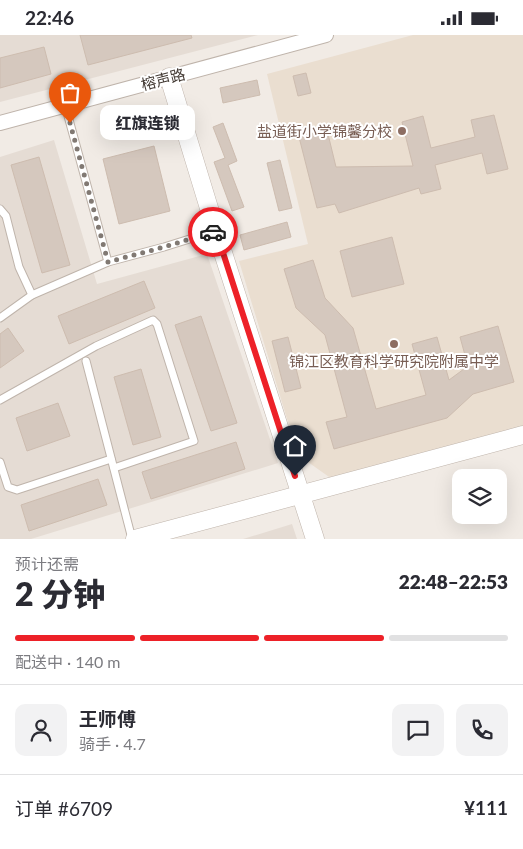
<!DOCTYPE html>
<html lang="zh">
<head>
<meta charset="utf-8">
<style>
	:root { --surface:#fff; --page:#f2f2f3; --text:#2b2b33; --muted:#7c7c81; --line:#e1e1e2; --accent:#ed2128 }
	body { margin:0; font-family:Lato,"Noto Sans SC",sans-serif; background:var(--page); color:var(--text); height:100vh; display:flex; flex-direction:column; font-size:19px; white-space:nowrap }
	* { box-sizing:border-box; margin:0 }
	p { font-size:16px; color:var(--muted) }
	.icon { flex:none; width:28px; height:28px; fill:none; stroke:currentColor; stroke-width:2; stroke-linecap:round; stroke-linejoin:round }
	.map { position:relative; height:504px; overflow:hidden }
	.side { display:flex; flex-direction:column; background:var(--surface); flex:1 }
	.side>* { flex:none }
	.buttons { position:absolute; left:452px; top:434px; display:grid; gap:10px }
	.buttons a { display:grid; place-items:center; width:55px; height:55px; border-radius:10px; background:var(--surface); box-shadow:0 5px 20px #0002; font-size:25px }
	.pin { position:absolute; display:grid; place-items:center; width:42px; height:42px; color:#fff; margin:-51px -21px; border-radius:50% 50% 50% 0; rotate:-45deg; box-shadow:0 0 5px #0007 }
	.pin .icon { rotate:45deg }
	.courier { position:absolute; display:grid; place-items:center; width:50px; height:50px; margin:-25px; border:4px solid #ed2128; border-radius:50%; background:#fff; color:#222; box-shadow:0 1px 6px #0007 }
	.bubble { position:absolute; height:35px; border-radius:10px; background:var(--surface); box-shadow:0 5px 20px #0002; font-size:16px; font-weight:800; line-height:35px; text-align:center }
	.headline em { font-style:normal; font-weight:800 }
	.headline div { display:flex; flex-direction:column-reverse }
	.headline { display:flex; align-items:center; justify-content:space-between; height:85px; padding:0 15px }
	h1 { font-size:32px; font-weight:800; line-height:38px }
	.bar { display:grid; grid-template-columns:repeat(4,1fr); gap:8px 5px; align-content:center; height:60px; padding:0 15px }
	.bar i { height:6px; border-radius:4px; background:var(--line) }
	.bar .current { background:var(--accent) }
	.bar p { grid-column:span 4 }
	.line { display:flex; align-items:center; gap:12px; padding:0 15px; border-top:1px solid var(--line) }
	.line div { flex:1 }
	.round { display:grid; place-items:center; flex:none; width:52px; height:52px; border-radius:10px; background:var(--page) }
	.status { display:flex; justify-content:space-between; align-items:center; height:35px; padding:0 25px; background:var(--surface); direction:ltr }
	.status svg { height:14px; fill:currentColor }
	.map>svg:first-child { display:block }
</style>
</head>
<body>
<div class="status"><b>22:46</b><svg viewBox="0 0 49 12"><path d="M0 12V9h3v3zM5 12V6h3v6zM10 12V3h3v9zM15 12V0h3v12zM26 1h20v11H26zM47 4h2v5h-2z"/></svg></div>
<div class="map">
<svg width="523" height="504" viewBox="0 0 523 504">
	<rect width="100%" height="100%" fill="#f1ebe5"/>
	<g fill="#e5dcd4">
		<path d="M0,0H258L0,67Z"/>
		<path d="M54,105L97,249L207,219L278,428L31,504H0V122Z"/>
		<path d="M292,489L297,504H243Z"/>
	</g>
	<path fill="#eaded0" d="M413,0H523V392L332,444L298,420L239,226L308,209L267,39Z"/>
	<g fill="#d5c8be" stroke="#cdbcaf">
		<path d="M80,0H191L192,3L88,30Z"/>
		<path d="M44,12L51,39L0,53V23Z"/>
		<path d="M306,38L311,58L298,61L293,41Z"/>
		<path d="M257,45L260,60L223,68L220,53Z"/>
		<path d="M494,80L508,134L487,139L482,118L435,130L441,154L421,159L419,153L339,178L335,169L317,173L299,102L327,95L336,132L413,131L402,87L423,81L431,113L475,102L471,85Z"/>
		<path d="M223,88L237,126L228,130L244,172L232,176L214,127L225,123L213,92Z"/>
		<path d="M154,111L170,176L119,189L103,124Z"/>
		<path d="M39,122L70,230L42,238L11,130Z"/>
		<path d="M280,125L292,173L279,176L267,128Z"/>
		<path d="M287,187L291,202L244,215L240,200Z"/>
		<path d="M392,202L404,249L352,262L340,216Z"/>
		<path d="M313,225L325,263L353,293L376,374L426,360L412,309L437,302L449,345L468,331L460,302L498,291L514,347L473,359L447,383L334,414L326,387L347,382L325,300L296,273L284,234Z"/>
		<path d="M144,246L155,273L69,309L58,281Z"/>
		<path d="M201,281L237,388L211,396L175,290Z"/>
		<path d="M8,293L24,316L0,333V299Z"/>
		<path d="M288,302L301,353L285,357L272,306Z"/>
		<path d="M141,334L161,402L133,410L114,342Z"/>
		<path d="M58,368L70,401L27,416L16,383Z"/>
		<path d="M236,407L245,434L151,464L142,437Z"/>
		<path d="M98,444L107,470L29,496L21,470Z"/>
	</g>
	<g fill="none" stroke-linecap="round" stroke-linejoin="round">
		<g stroke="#bfb4ab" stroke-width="9">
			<g id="service">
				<path d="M65,70L108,227"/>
				<path d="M0,174L6,181L19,232L32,260L108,227L164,212L215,196"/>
				<path d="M0,283L32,260"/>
				<path d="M86,326L132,504"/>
				<path d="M0,365L96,311L153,285L157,289L194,406L114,433"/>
				<path d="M0,427L8,452L17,455L111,424"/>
			</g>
		</g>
		<g stroke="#bfb4ab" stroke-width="16">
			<path id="minor" d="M0,88L326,0"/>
		</g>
		<g stroke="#bfb4ab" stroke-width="19">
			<g id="tertiary">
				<path d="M169,42L216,196L315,504"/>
				<path d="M135,504L523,400"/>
			</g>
		</g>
		<use href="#service" stroke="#fff" stroke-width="7"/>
		<use href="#minor" stroke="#fff" stroke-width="14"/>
		<use href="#tertiary" stroke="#fff" stroke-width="18"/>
	</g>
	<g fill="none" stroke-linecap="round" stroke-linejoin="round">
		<path stroke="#817973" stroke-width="5" stroke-dasharray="0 9" d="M70,88L108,227L164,212L213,197"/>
		<path stroke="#ed2128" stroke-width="6" d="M213,197L216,196L295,441"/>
	</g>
	<g fill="#8d6e63" stroke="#fff" stroke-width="2">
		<circle cx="402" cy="96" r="5"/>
		<circle cx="394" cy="309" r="5"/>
	</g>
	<g text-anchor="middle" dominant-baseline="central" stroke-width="4" stroke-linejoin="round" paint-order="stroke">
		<g font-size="15" fill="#443b35" stroke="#fff">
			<text transform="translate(163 44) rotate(-15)">榕声路</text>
		</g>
		<g font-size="15" fill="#785e54" stroke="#fff" text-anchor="end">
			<text x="392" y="96">盐道街小学锦馨分校</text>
			<text x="394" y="326" text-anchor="middle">锦江区教育科学研究院附属中学</text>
		</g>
	</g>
</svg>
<div class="buttons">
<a><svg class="icon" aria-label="layers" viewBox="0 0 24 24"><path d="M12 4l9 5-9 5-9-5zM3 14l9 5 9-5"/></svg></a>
</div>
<div class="pin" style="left:70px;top:88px;background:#ea580c"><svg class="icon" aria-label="bag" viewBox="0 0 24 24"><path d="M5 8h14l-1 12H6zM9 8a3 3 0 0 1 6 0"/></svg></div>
<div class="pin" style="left:295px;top:441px;background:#1f2937"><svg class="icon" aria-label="home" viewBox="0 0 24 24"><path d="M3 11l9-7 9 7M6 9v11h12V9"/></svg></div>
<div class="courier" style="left:213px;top:197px"><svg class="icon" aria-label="car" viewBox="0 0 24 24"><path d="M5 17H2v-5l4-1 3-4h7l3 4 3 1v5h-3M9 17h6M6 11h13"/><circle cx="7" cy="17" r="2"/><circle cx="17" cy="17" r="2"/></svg></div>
<div class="bubble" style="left:100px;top:70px;width:95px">红旗连锁</div>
</div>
<section class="side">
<div class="headline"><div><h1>2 分钟</h1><p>预计还需</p></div><em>22:48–22:53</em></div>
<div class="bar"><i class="current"></i><i class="current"></i><i class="current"></i><i></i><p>配送中 · 140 m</p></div>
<div class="line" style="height:90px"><a class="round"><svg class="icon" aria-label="person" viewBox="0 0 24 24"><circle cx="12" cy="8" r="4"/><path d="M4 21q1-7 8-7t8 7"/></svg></a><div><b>王师傅</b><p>骑手 · 4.7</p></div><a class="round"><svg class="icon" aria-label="chat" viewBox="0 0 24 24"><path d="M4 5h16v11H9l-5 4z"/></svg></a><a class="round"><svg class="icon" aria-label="phone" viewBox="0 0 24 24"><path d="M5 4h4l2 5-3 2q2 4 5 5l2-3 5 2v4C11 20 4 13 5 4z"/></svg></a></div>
<div class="line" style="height:65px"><div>订单 #6709</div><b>¥111</b></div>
</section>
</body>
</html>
